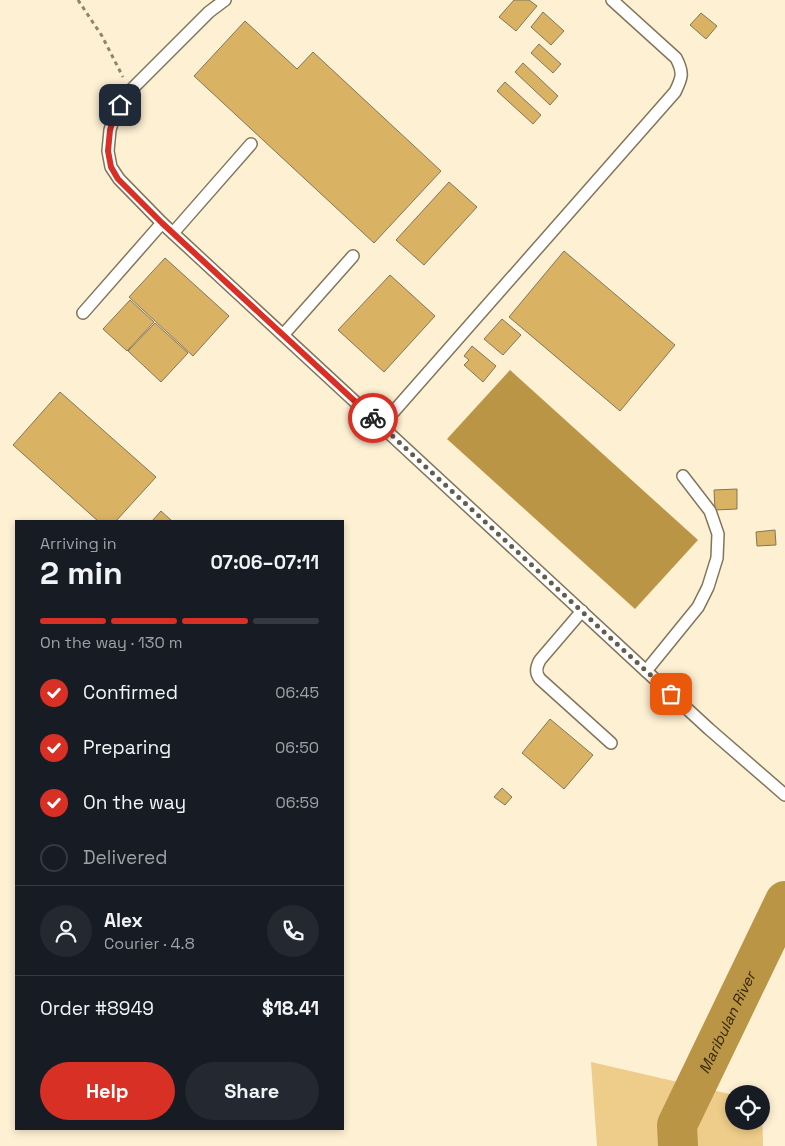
<!DOCTYPE html>
<html lang="en">
<head>
<meta charset="utf-8">
<style>
	:root { --surface:#171b24; --page:#242831; --text:#f1f3f6; --muted:#9ea1a6; --line:#363941; --accent:#d93025 }
	body { margin:0; font-family:"Space Grotesk",sans-serif; background:var(--page); color:var(--text); height:100vh; display:flex; flex-direction:column; font-size:19px; white-space:nowrap }
	* { box-sizing:border-box; margin:0 }
	p { font-size:16px; color:var(--muted) }
	.icon { flex:none; width:28px; height:28px; fill:none; stroke:currentColor; stroke-width:2; stroke-linecap:round; stroke-linejoin:round }
	.map { position:relative; flex:1; overflow:hidden }
	.drawer { position:absolute; left:15px; top:520px; width:329px; height:610px; display:flex; flex-direction:column; background:var(--surface); border-radius:0px; box-shadow:0 2px 8px #0003 }
	.drawer>* { flex:none }
	.fabs { position:absolute; left:725px; top:1085px; display:grid; gap:10px }
	.fabs a { display:grid; place-items:center; width:45px; height:45px; border-radius:50%; background:var(--surface); box-shadow:0 2px 8px #0003; font-size:25px }
	.pin { position:absolute; display:grid; place-items:center; width:42px; height:42px; color:#fff; margin:-21px; border-radius:10px; box-shadow:0 2px 8px #0006 }
	.courier { position:absolute; display:grid; place-items:center; width:50px; height:50px; margin:-25px; border:4px solid #d93025; border-radius:50%; background:#fff; color:#222; box-shadow:0 1px 6px #0007 }
	.headline em { font-style:normal; font-weight:600 }
	.headline div { display:flex; flex-direction:column-reverse }
	.headline { display:flex; align-items:center; justify-content:space-between; height:85px; padding:0 25px }
	h1 { font-size:32px; font-weight:600; line-height:38px }
	.bar { display:grid; grid-template-columns:repeat(4,1fr); gap:8px 5px; align-content:center; height:60px; padding:0 25px }
	.bar i { height:6px; border-radius:4px; background:var(--line) }
	.bar .active { background:var(--accent) }
	.bar p { grid-column:span 4 }
	.line { display:flex; align-items:center; gap:12px; padding:0 25px; border-top:1px solid var(--line) }
	.line div { flex:1 }
	.round { display:grid; place-items:center; flex:none; width:52px; height:52px; border-radius:26px; background:var(--page) }
	ol { padding:0 25px; list-style:none }
	li { display:flex; align-items:center; gap:15px; height:55px }
	li p { margin-inline-start:auto }
	li .icon { padding:5px; border-radius:50%; background:var(--accent); color:#fff; stroke-width:4 }
	li:last-child { color:var(--muted) }
	li i { width:28px; height:28px; border:2px solid var(--line); border-radius:50% }
	.button { display:flex; gap:10px; margin-top:auto; padding:10px 25px }
	.button a { flex:1; height:58px; border-radius:30px; background:var(--accent); color:#fff; font-size:20px; font-weight:600; line-height:58px; text-align:center }
	.button a+a { background:var(--page); color:var(--text) }
	.map>svg:first-child { display:block }
</style>
</head>
<body>
<div class="map">
<svg width="785" height="1146" viewBox="0 0 785 1146">
	<rect width="100%" height="100%" fill="#fef0d3"/>
	<path fill="#eecc8a" d="M591,1062L734,1095V1121H761L762,1102L763,1146H597Z"/>
	<path fill="#bb9546" d="M510,370L698,540L635,609L447,439Z"/>
	<g fill="none" stroke-linecap="round" stroke-linejoin="round">
		<path stroke="#bb9546" stroke-width="40" id="s1" d="M678,1146L677,1125L785,901"/>
	</g>
	<g fill="#d9b264" stroke="#82755b">
		<path d="M514,0H529L537,6L516,31L499,17Z"/>
		<path d="M543,12L564,31L551,45L531,27Z"/>
		<path d="M701,13L717,26L706,39L690,25Z"/>
		<path d="M245,21L297,69L313,52L441,171L374,243L194,76Z"/>
		<path d="M539,44L561,64L553,73L531,53Z"/>
		<path d="M523,63L558,96L550,105L515,72Z"/>
		<path d="M505,82L541,115L533,124L497,91Z"/>
		<path d="M449,182L477,207L424,265L396,240Z"/>
		<path d="M564,251L675,345L620,411L509,317Z"/>
		<path d="M165,258L229,316L193,356L129,297Z"/>
		<path d="M390,275L435,316L384,372L338,330Z"/>
		<path d="M130,300L154,322L127,351L103,329Z"/>
		<path d="M502,319L521,335L503,355L484,339Z"/>
		<path d="M155,323L188,353L161,382L128,351Z"/>
		<path d="M472,346L496,366L483,382L464,365L469,360L464,356Z"/>
		<path d="M60,392L156,477L116,521H98L13,445Z"/>
		<path d="M737,489V509L715,510L714,490Z"/>
		<path d="M161,511L172,521H152Z"/>
		<path d="M775,530L776,545L757,546L756,532Z"/>
		<path d="M550,719L593,755L564,789L522,753Z"/>
		<path d="M502,788L512,797L505,805L494,797Z"/>
	</g>
	<g fill="none" stroke-linecap="round" stroke-linejoin="round">
		<g stroke="#82755b" stroke-width="14">
			<g id="service">
				<path d="M225,0L209,12L132,89L120,105L114,117L110,130L108,151L111,167L119,179L162,223L646,671L709,729L785,795"/>
				<path d="M173,233L251,144"/>
				<path d="M83,313L162,223"/>
				<path d="M283,335L353,256"/>
				<path d="M381,426L675,92C682,78 684,73 676,58L612,0"/>
				<path d="M582,611L540,660C536,667 535,673 540,679L611,743"/>
				<path d="M646,671L698,607L708,587L717,558L718,534L710,511L683,476"/>
			</g>
		</g>
		<path stroke="#8e8471" stroke-width="3" stroke-dasharray="4 4" stroke-linecap="butt" d="M78,0L102,36L123,77"/>
		<use href="#service" stroke="#fff" stroke-width="11"/>
	</g>
	<g fill="none" stroke-linecap="round" stroke-linejoin="round">
		<path stroke="#655c4c" stroke-width="5" stroke-dasharray="0 9" d="M373,418L671,694"/>
		<path stroke="#d93025" stroke-width="6" d="M120,105L114,117L110,130L108,151L111,167L118,179L162,223L373,418"/>
	</g>
	<g text-anchor="middle" dominant-baseline="central" stroke-width="4.5" stroke-linejoin="round" paint-order="stroke">
		<g font-size="15" font-style="italic" fill="#372704" stroke="#fff">
			<text stroke="none"><textPath href="#s1" startOffset="135">Maribulan River</textPath></text>
		</g>
	</g>
</svg>
<div class="fabs">
<a><svg class="icon" aria-label="locate" viewBox="0 0 24 24"><circle cx="12" cy="12" r="6"/><path d="M12 2v4M12 18v4M2 12h4M18 12h4"/></svg></a>
</div>
<div class="pin" style="left:671px;top:694px;background:#ea580c"><svg class="icon" aria-label="bag" viewBox="0 0 24 24"><path d="M5 8h14l-1 12H6zM9 8a3 3 0 0 1 6 0"/></svg></div>
<div class="pin" style="left:120px;top:105px;background:#1f2937"><svg class="icon" aria-label="home" viewBox="0 0 24 24"><path d="M3 11l9-7 9 7M6 9v11h12V9"/></svg></div>
<div class="courier" style="left:373px;top:418px"><svg class="icon" aria-label="bike" viewBox="0 0 24 24"><circle cx="6" cy="16" r="4"/><circle cx="18" cy="16" r="4"/><path d="M6 16l4-8h5l3 8M10 8l3 8H6M13 5h3"/></svg></div>
<section class="drawer">
<div class="headline"><div><h1>2 min</h1><p>Arriving in</p></div><em>07:06–07:11</em></div>
<div class="bar"><i class="active"></i><i class="active"></i><i class="active"></i><i></i><p>On the way · 130 m</p></div>
<ol>
<li><svg class="icon" aria-label="check" viewBox="0 0 24 24"><path d="M5 12l5 5 9-10"/></svg>Confirmed<p>06:45</p></li>
<li><svg class="icon" aria-label="check" viewBox="0 0 24 24"><path d="M5 12l5 5 9-10"/></svg>Preparing<p>06:50</p></li>
<li><svg class="icon" aria-label="check" viewBox="0 0 24 24"><path d="M5 12l5 5 9-10"/></svg>On the way<p>06:59</p></li>
<li><i></i>Delivered</li>
</ol>
<div class="line" style="height:90px"><a class="round"><svg class="icon" aria-label="person" viewBox="0 0 24 24"><circle cx="12" cy="8" r="4"/><path d="M4 21q1-7 8-7t8 7"/></svg></a><div><b>Alex</b><p>Courier · 4.8</p></div><a class="round"><svg class="icon" aria-label="phone" viewBox="0 0 24 24"><path d="M5 4h4l2 5-3 2q2 4 5 5l2-3 5 2v4C11 20 4 13 5 4z"/></svg></a></div>
<div class="line" style="height:65px"><div>Order #8949</div><b>$18.41</b></div>
<div class="button"><a>Help</a><a>Share</a></div>
</section>
</div>
</body>
</html>
